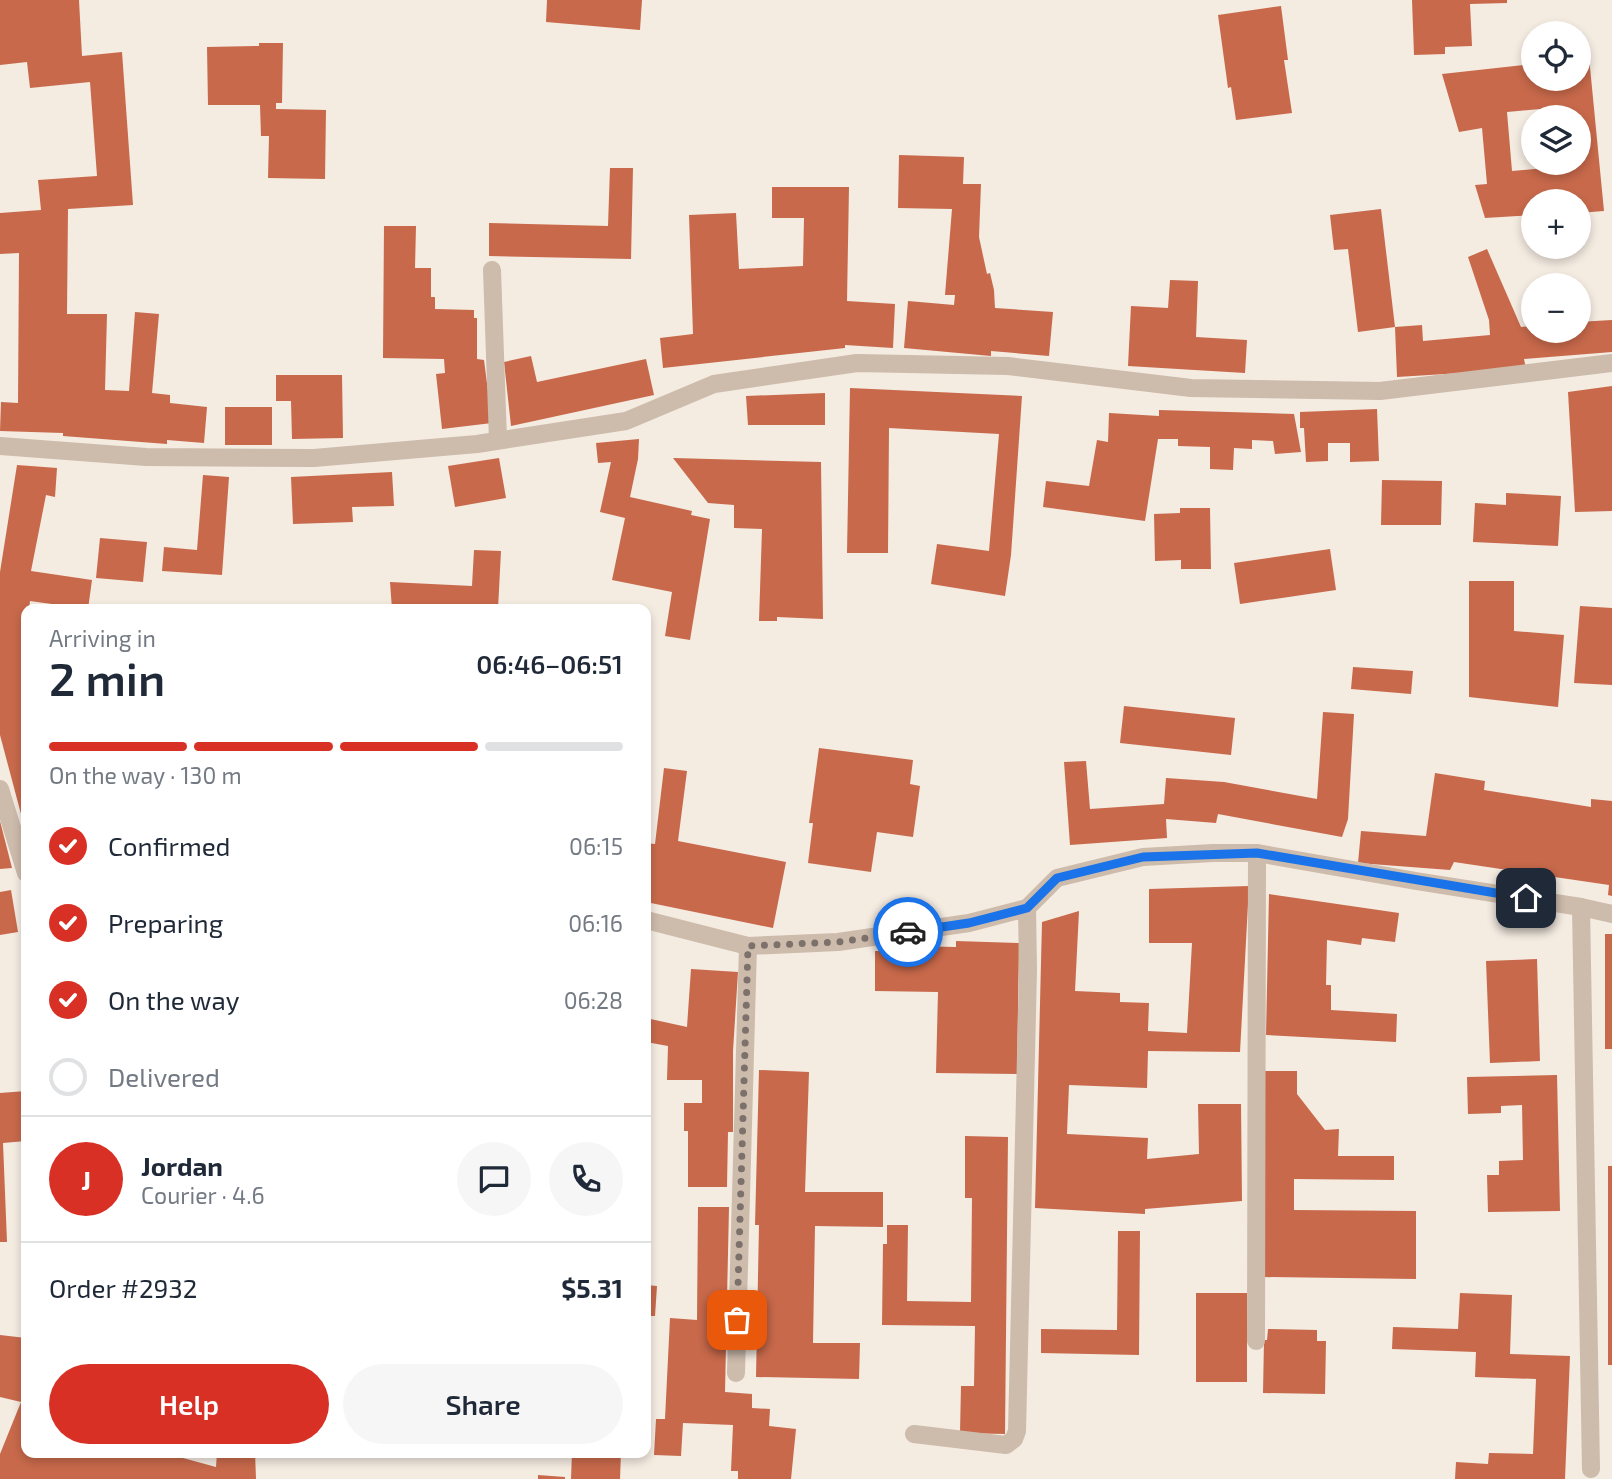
<!DOCTYPE html>
<html lang="en">
<head>
<meta charset="utf-8">
<style>
	:root { --surface:#fff; --page:#f6f6f7; --text:#1f2937; --muted:#747a83; --line:#e0e1e3; --accent:#d93025 }
	body { margin:0; font-family:"Exo 2",sans-serif; background:var(--page); color:var(--text); height:100vh; display:flex; flex-direction:column; font-size:26px; white-space:nowrap }
	* { box-sizing:border-box; margin:0 }
	p { font-size:23px; color:var(--muted) }
	.icon { flex:none; width:38px; height:38px; fill:none; stroke:currentColor; stroke-width:2; stroke-linecap:round; stroke-linejoin:round }
	.map { position:relative; flex:1; overflow:hidden }
	.sheet { position:absolute; left:21px; top:604px; width:630px; height:854px; display:flex; flex-direction:column; background:var(--surface); border-radius:14px; box-shadow:0 4px 10px #0003 }
	.sheet>* { flex:none }
	.fabs { position:absolute; left:1521px; top:21px; display:grid; gap:14px }
	.fabs a { display:grid; place-items:center; width:70px; height:70px; border-radius:50%; background:var(--surface); box-shadow:0 4px 10px #0003; font-size:35px }
	.pin { position:absolute; display:grid; place-items:center; width:60px; height:60px; color:#fff; margin:-30px; border-radius:14px; box-shadow:0 4px 10px #0006 }
	.courier { position:absolute; display:grid; place-items:center; width:70px; height:70px; margin:-35px; border:5px solid #1a73e8; border-radius:50%; background:#fff; color:#222; box-shadow:0 2px 9px #0007 }
	.summary em { font-style:normal; font-weight:600 }
	.summary div { display:flex; flex-direction:column-reverse }
	.summary { display:flex; align-items:center; justify-content:space-between; height:119px; padding:0 28px }
	h1 { font-size:46px; font-weight:600; line-height:52px }
	.bar { display:grid; grid-template-columns:repeat(4,1fr); gap:10px 7px; align-content:center; height:84px; padding:0 28px }
	.bar i { height:9px; border-radius:5px; background:var(--line) }
	.bar .current { background:var(--accent) }
	.bar p { grid-column:span 4 }
	.line { display:flex; align-items:center; gap:18px; padding:0 28px; border-top:2px solid var(--line) }
	.line div { flex:1 }
	.round { display:grid; place-items:center; flex:none; width:74px; height:74px; border-radius:37px; background:var(--page) }
	ol { padding:0 28px; list-style:none }
	li { display:flex; align-items:center; gap:21px; height:77px }
	li p { margin-inline-start:auto }
	li .icon { padding:7px; border-radius:50%; background:var(--accent); color:#fff; stroke-width:4 }
	li:last-child { color:var(--muted) }
	li i { width:38px; height:38px; border:4px solid var(--line); border-radius:50% }
	.action { display:flex; gap:14px; margin-top:auto; padding:14px 28px }
	.action a { flex:1; height:80px; border-radius:42px; background:var(--accent); color:#fff; font-size:28px; font-weight:600; line-height:80px; text-align:center }
	.action a+a { background:var(--page); color:var(--text) }
	.map>svg:first-child { display:block }
</style>
</head>
<body>
<div class="map">
<svg width="1612" height="1479" viewBox="0 0 1612 1479">
	<rect width="100%" height="100%" fill="#f4ebe1"/>
	<g fill="#c8694b" fill-rule="evenodd">
		<path d="M0,0H79L82,56L122,52L133,205L68,209L67,314H107L105,390L129,391L135,312L159,314L152,393L170,395V403L207,407L204,443L167,440V444L63,436V433L0,431L1,402L18,403L19,253L0,254V213L41,210L38,180L97,176L90,82L30,88L27,62L0,65Z"/>
		<path d="M547,0H642L640,30L546,22Z"/>
		<path d="M1412,0H1507V3L1470,4L1472,46L1445,47V54L1414,55Z"/>
		<path d="M1281,6L1288,60H1284L1292,113L1236,120L1231,87L1228,88L1218,15Z"/>
		<path d="M259,43H283L282,103H276V109L326,110L325,179L268,178L269,136H261L260,105H208L207,47L259,46Z"/>
		<path d="M1589,57L1604,211L1578,213V201H1533V215L1485,218L1475,185L1487,184L1482,128L1459,132L1442,74L1533,64V79H1578V59ZM1540,109V117H1578V163H1545V168L1512,171L1507,112Z"/>
		<path d="M899,155L964,157L963,184H981L979,237L987,274L990,273L994,290L995,308L1053,312L1049,356L991,351V356L904,348L908,301L954,305L955,295H945L952,209L898,208Z"/>
		<path d="M610,168H633L631,259L489,256V223L608,226Z"/>
		<path d="M772,187H849L847,301L895,304L893,348L845,345V348L663,368L660,338L693,334L689,215L736,213L739,269L803,266L804,218H772Z"/>
		<path d="M1381,209L1395,327L1358,332L1348,249L1334,250L1330,215Z"/>
		<path d="M384,226H416L415,268H431V297H435V309L474,310V318H477V359L484,360L492,423L442,429L436,374L445,373L444,359L383,358Z"/>
		<path d="M1487,249L1521,327L1533,326V331H1578V322L1612,320V352L1524,359L1526,369L1397,377L1395,327L1422,325L1423,341L1490,335L1489,320L1468,257Z"/>
		<path d="M1170,280L1198,281L1196,337L1247,340L1245,373L1128,366L1131,306L1168,308Z"/>
		<path d="M531,356L537,382L646,359L654,395L511,426L504,362Z"/>
		<path d="M276,375H342L343,438L292,439L291,401H276Z"/>
		<path d="M1612,386V511L1575,512L1568,392Z"/>
		<path d="M850,388L1022,396L1011,555L1005,596L931,584L937,544L989,551L999,434L889,428L888,553H847Z"/>
		<path d="M825,393V425H748L746,396Z"/>
		<rect x="225" y="407" width="47" height="38"/>
		<path d="M1377,409L1379,461L1350,462V443H1328V461L1306,462L1304,428H1300V412Z"/>
		<path d="M1159,410L1294,414L1301,452L1275,454L1273,441L1252,440V449L1234,448L1233,470L1210,469V447L1178,446V439H1158L1145,521L1043,507L1046,481L1089,486L1097,440L1108,442L1109,413L1159,416Z"/>
		<path d="M639,439L638,459L630,497L692,511L691,515L710,519L690,640L665,636L672,592L612,580L625,518L600,512L611,462L598,463L596,443Z"/>
		<path d="M499,458L506,498L455,507L448,466Z"/>
		<path d="M673,458L821,462L823,619L777,617V621H759L762,529L734,528V505L708,503Z"/>
		<path d="M17,465L57,468L55,497L46,495L31,571L92,580L88,609L30,601L29,609H26L23,651H26L25,829L0,735V572Z"/>
		<path d="M392,472L394,506L352,507L353,522L293,524L291,477Z"/>
		<path d="M203,475L229,477L222,575L162,571L164,547L197,550Z"/>
		<path d="M1382,480L1442,481L1441,525H1381Z"/>
		<path d="M1506,493L1561,496L1558,546L1473,542L1475,503L1506,505Z"/>
		<path d="M1180,508H1210L1211,569H1181V560L1155,561L1154,514L1180,513Z"/>
		<path d="M100,538L147,542L143,582L96,578Z"/>
		<path d="M1330,549L1336,590L1240,604L1234,563Z"/>
		<path d="M474,550L501,551L498,609H392L390,582L472,586Z"/>
		<path d="M1469,581H1514V631L1564,635L1558,707L1469,697Z"/>
		<path d="M1580,606L1612,608V685L1574,683Z"/>
		<path d="M1353,667L1413,671L1411,694L1351,689Z"/>
		<path d="M1124,706L1235,718L1231,755L1120,743Z"/>
		<path d="M1323,712L1354,714L1348,819L1342,837L1218,814L1216,823L1166,819L1167,838L1070,845L1064,762L1086,761L1090,809L1164,804L1166,778L1224,782L1317,799Z"/>
		<path d="M819,748L913,760L910,784L920,786L913,837L877,832L871,872L808,863L813,823H809Z"/>
		<path d="M664,768L687,771L678,841L786,862L773,928L646,902V843L655,844Z"/>
		<path d="M1435,773L1485,781L1484,790L1591,807V799L1612,801V896L1608,895L1609,885L1454,862L1450,870L1358,863L1361,831L1426,836Z"/>
		<path d="M0,821L12,868L0,869Z"/>
		<path d="M1249,886L1240,1052L1148,1051L1147,1088L1069,1085L1067,1134L1148,1138L1147,1159L1199,1154L1198,1104H1241L1242,1201L1145,1209V1214L1035,1208L1042,922L1079,911L1075,991L1120,993V1002L1149,1003L1148,1031L1187,1033L1192,943H1149V889Z"/>
		<path d="M11,890L18,932L0,935V892Z"/>
		<path d="M1269,894L1399,913L1395,942L1362,938L1361,945L1327,940L1326,985H1331V1010L1397,1014L1396,1042L1266,1035Z"/>
		<rect x="1605" y="934" width="7" height="115"/>
		<path d="M956,941L1019,943L1017,1074L936,1073L938,992L875,991V951H913V946L956,947Z"/>
		<path d="M1537,959L1540,1061L1490,1063L1486,961Z"/>
		<path d="M691,969L738,972L733,1051V1132H728L727,1187H688V1131H684V1103H702V1080H667L668,1046L646,1042V1018L687,1027Z"/>
		<path d="M759,1070L809,1072L805,1192H883V1227L815,1226L813,1343H860L859,1379L756,1377L759,1225H755Z"/>
		<path d="M1265,1071H1297V1094L1325,1130L1339,1129L1338,1156H1394V1180L1294,1179V1210L1416,1211V1279L1262,1277Z"/>
		<path d="M1557,1075L1560,1211L1488,1212L1487,1175H1499V1161L1523,1160L1522,1105L1501,1106V1113L1468,1114L1467,1077Z"/>
		<path d="M26,1091V1141L3,1143L7,1242H0V1093Z"/>
		<path d="M965,1136L1008,1137L1005,1434L960,1433L961,1386H974L975,1326L882,1325L883,1244H887V1225H908L907,1301L971,1302L972,1198H965Z"/>
		<rect x="1608" y="1166" width="4" height="199"/>
		<path d="M698,1207H729L725,1392L752,1394V1408L770,1409L769,1426L796,1429L791,1479H738V1471H731L733,1425L683,1423L681,1456L654,1455L656,1419H665L670,1318L697,1320Z"/>
		<path d="M1118,1231H1140L1139,1355L1041,1353V1329L1117,1330Z"/>
		<path d="M646,1285L657,1286L655,1316H646Z"/>
		<rect x="1196" y="1293" width="51" height="89"/>
		<path d="M1460,1293L1512,1295L1510,1354L1570,1356L1565,1479H1455L1456,1462L1488,1464L1489,1453L1533,1454L1536,1379L1475,1377L1476,1352L1392,1349L1393,1327L1458,1329Z"/>
		<path d="M1268,1329L1317,1330V1341H1326L1325,1394L1263,1393L1264,1340H1267Z"/>
		<path d="M0,1335L26,1338V1452H161L216,1467L217,1452H255L256,1479H0V1454L21,1402L0,1397Z"/>
		<path d="M572,1452H621L620,1479H571Z"/>
		<path d="M538,1475L565,1477V1479H538Z"/>
	</g>
	<g fill="none" stroke-linecap="round" stroke-linejoin="round">
		<g stroke="#cdbbac" stroke-width="18">
			<path d="M492,270L498,440"/>
			<path d="M0,789L26,873"/>
			<path d="M1581,907L1591,1469"/>
			<path d="M646,920L748,946L838,942L969,923L1027,908L1057,878L1143,857L1213,853H1257L1416,881L1581,907L1612,914"/>
			<path d="M1256,1341L1257,853"/>
			<path d="M736,1373L748,946"/>
			<path d="M914,1434L1006,1445L1014,1439L1017,1431L1028,970L1027,908"/>
		</g>
		<path stroke="#cdbbac" stroke-width="18" d="M0,446L146,457L314,458L477,444L626,421L714,384L857,363L1008,366L1191,388L1380,391L1612,363"/>
	</g>
	<g fill="none" stroke-linecap="round" stroke-linejoin="round">
		<path stroke="#7c716b" stroke-width="7" stroke-dasharray="0 12.6" d="M737,1320L748,946L838,942L908,932"/>
		<path stroke="#1a73e8" stroke-width="9" d="M908,932L969,923L1027,908L1057,878L1143,857L1257,853L1526,898"/>
	</g>
</svg>
<div class="fabs">
<a><svg class="icon" aria-label="locate" viewBox="0 0 24 24"><circle cx="12" cy="12" r="6"/><path d="M12 2v4M12 18v4M2 12h4M18 12h4"/></svg></a>
<a><svg class="icon" aria-label="layers" viewBox="0 0 24 24"><path d="M12 4l9 5-9 5-9-5zM3 14l9 5 9-5"/></svg></a>
<a>+</a>
<a>−</a>
</div>
<div class="pin" style="left:737px;top:1320px;background:#ea580c"><svg class="icon" aria-label="bag" viewBox="0 0 24 24"><path d="M5 8h14l-1 12H6zM9 8a3 3 0 0 1 6 0"/></svg></div>
<div class="pin" style="left:1526px;top:898px;background:#1f2937"><svg class="icon" aria-label="home" viewBox="0 0 24 24"><path d="M3 11l9-7 9 7M6 9v11h12V9"/></svg></div>
<div class="courier" style="left:908px;top:932px"><svg class="icon" aria-label="car" viewBox="0 0 24 24"><path d="M5 17H2v-5l4-1 3-4h7l3 4 3 1v5h-3M9 17h6M6 11h13"/><circle cx="7" cy="17" r="2"/><circle cx="17" cy="17" r="2"/></svg></div>
<section class="sheet">
<div class="summary"><div><h1>2 min</h1><p>Arriving in</p></div><em>06:46–06:51</em></div>
<div class="bar"><i class="current"></i><i class="current"></i><i class="current"></i><i></i><p>On the way · 130 m</p></div>
<ol>
<li><svg class="icon" aria-label="check" viewBox="0 0 24 24"><path d="M5 12l5 5 9-10"/></svg>Confirmed<p>06:15</p></li>
<li><svg class="icon" aria-label="check" viewBox="0 0 24 24"><path d="M5 12l5 5 9-10"/></svg>Preparing<p>06:16</p></li>
<li><svg class="icon" aria-label="check" viewBox="0 0 24 24"><path d="M5 12l5 5 9-10"/></svg>On the way<p>06:28</p></li>
<li><i></i>Delivered</li>
</ol>
<div class="line" style="height:126px"><b class="round" style="background:var(--accent);color:#fff">J</b><div><b>Jordan</b><p>Courier · 4.6</p></div><a class="round"><svg class="icon" aria-label="chat" viewBox="0 0 24 24"><path d="M4 5h16v11H9l-5 4z"/></svg></a><a class="round"><svg class="icon" aria-label="phone" viewBox="0 0 24 24"><path d="M5 4h4l2 5-3 2q2 4 5 5l2-3 5 2v4C11 20 4 13 5 4z"/></svg></a></div>
<div class="line" style="height:91px"><div>Order #2932</div><b>$5.31</b></div>
<div class="action"><a>Help</a><a>Share</a></div>
</section>
</div>
</body>
</html>
